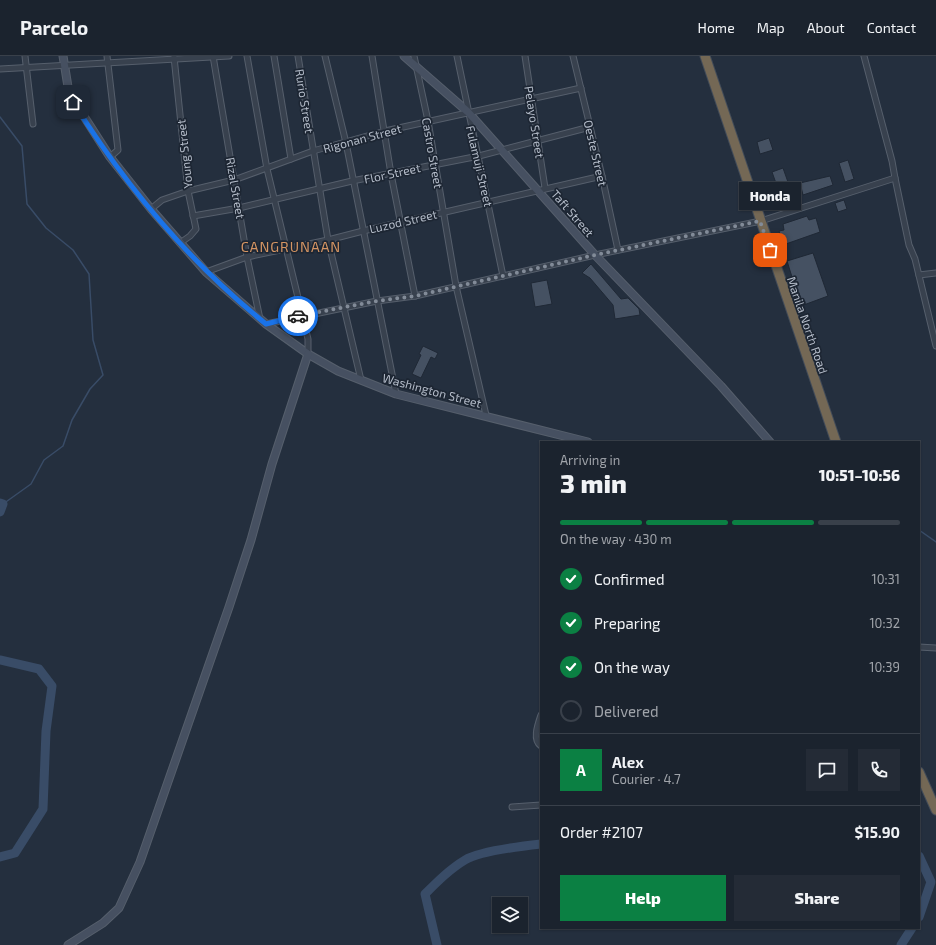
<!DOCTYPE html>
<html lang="en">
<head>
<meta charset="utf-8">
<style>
	:root { --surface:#1b232e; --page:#242b36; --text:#f1f3f6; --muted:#a0a4aa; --line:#39404a; --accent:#0b8043 }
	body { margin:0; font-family:"Exo 2",sans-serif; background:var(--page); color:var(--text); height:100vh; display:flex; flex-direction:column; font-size:15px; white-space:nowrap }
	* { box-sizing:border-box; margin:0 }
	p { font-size:13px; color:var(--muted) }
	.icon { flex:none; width:22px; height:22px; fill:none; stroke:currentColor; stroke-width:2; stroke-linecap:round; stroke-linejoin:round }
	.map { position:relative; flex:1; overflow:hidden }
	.panel { position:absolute; left:540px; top:385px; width:380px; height:488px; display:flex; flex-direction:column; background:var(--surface); border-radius:0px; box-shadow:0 1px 3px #0004,0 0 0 1px var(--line) }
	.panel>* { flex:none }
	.fabs { position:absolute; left:492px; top:841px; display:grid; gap:8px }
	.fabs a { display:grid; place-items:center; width:36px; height:36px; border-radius:0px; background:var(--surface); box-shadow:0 1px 3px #0004,0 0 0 1px var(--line); font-size:20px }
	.pin { position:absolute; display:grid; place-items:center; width:34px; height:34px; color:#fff; margin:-17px; border-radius:8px; box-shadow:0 2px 6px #0006 }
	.courier { position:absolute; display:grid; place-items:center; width:40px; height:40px; margin:-20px; border:3px solid #1a73e8; border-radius:50%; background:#fff; color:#222; box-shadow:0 1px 5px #0007 }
	.bubble { position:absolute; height:28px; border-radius:0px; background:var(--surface); box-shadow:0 1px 3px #0004,0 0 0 1px var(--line); font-size:13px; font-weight:800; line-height:28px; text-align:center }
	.headline em { font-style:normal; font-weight:800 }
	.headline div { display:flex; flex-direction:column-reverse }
	.headline { display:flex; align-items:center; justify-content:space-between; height:68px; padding:0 20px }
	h1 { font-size:26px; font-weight:800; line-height:30px }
	.bar { display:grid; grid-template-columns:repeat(4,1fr); gap:6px 4px; align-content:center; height:48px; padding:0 20px }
	.bar i { height:5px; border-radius:3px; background:var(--line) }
	.bar .active { background:var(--accent) }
	.bar p { grid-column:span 4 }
	.line { display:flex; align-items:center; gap:10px; padding:0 20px; border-top:1px solid var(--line) }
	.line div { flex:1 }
	.round { display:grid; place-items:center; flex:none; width:42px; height:42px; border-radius:0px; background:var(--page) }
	ol { padding:0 20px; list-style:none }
	li { display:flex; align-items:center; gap:12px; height:44px }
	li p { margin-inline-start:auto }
	li .icon { padding:4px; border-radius:50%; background:var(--accent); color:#fff; stroke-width:4 }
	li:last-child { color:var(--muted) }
	li i { width:22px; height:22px; border:2px solid var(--line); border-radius:50% }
	.action { display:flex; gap:8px; margin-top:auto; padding:8px 20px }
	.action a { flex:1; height:46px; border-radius:0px; background:var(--accent); color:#fff; font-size:16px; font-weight:800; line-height:46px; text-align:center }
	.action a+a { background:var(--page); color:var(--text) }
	header { display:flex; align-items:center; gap:24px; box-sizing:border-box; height:56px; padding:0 20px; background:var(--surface); border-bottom:1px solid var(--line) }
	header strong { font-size:19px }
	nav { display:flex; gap:22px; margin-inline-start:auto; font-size:14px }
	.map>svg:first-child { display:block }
</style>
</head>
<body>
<header>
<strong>Parcelo</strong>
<nav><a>Home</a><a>Map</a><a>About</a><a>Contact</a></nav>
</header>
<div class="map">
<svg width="936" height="889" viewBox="0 0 936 889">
	<rect width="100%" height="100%" fill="#242f3e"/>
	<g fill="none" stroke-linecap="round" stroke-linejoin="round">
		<g stroke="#394c67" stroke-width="1.5">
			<path d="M0,61L22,90L27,148L46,172L73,194L89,218L93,284L103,319L90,333L72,364L63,390L44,404L31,428L3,448"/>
			<path d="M919,474L936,486"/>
		</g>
		<g stroke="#394c67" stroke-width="9">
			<path d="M0,447L3,448L0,456"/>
			<path d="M0,604L39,613L52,630L46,675L43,753L15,797L0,801"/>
			<path d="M919,800L931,826L919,861"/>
			<path d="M437,889L425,838C438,825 450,813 465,804C480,795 523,790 541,788"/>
			<path d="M901,889L912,872"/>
		</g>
	</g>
	<g fill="#455162" stroke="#1f2835">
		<path d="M769,82L773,94L760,98L757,86Z"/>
		<path d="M848,104L854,123L845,126L839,107Z"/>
		<path d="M783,112L794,143L783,147L772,116Z"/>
		<path d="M830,120L833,129L803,139L800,127Z"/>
		<path d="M844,144L847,153L838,156L835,147Z"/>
		<path d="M807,160L809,164L816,162L820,176L783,189L779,175L784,174L783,168Z"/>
		<path d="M813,197L828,240L801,250L787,205Z"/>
		<path d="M591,208L621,243L628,242L639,253L640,259L615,263L613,249L590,222L582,217Z"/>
		<path d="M547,224L552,248L535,251L531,227Z"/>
		<path d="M423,290L438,297L435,303L431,301L421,322L412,318L421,299L419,298Z"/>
	</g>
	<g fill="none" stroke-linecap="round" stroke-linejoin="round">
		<g stroke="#565f6c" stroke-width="7">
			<g id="street">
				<path d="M25,0L33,68"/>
				<path d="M107,0L118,94L110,101"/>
				<path d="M213,0L247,201L260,263"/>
				<path d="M247,0L267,113L308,283V298"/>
				<path d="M274,0L291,103"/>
				<path d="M298,0L328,184L361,324"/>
				<path d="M325,0L346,87L396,338"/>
				<path d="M372,0L391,118L415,240"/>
				<path d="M414,0L428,65L456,230L486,359"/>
				<path d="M457,0L503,220"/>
				<path d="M525,0L545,132"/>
				<path d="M573,0L602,120L618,194"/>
				<path d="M174,1L188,135L196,173L190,180L180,187"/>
				<path d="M0,13L229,0"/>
				<path d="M895,122L909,189L915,203L936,290"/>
				<path d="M151,153L162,144L188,135L234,124L313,95L385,75L581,32"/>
				<path d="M193,160L239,152L352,125L479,100L590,71"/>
				<path d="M206,216L247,201L328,184L363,175L602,120"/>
				<path d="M919,219L936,217"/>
				<path d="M266,268L377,245L415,240L595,199L761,165L895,122L892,105L864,0"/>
				<path d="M919,591L936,592"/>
				<path d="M541,659C538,668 532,684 541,690"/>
				<path d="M512,751L541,749"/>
			</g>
		</g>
		<g stroke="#565f6c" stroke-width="9">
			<g id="secondary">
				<path d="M63,0L69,37L110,101L151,153L206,216L266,268L308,298L338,315L396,338L588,386"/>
				<path d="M404,0L468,56L595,199L721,330L770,386"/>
				<path d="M68,889L103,867L119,852L140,806L229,551L251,484L272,408L308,298"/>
			</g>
		</g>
		<g stroke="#434c59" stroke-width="11">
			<g id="highway">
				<path d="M705,0L836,386"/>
				<path d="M919,716L936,754"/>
			</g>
		</g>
		<use href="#street" stroke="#38414e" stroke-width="5"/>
		<use href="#secondary" stroke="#465061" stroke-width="7"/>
		<use href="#highway" stroke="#746855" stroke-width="9"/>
	</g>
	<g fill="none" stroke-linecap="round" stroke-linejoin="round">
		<path stroke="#828b98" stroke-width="4" stroke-dasharray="0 7.2" d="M298,260L377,245L415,240L595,199L760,165L770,194"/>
		<path stroke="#1a73e8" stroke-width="5" d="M73,46C125,129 189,206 266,268L298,260"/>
	</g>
	<g text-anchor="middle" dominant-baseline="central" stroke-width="3.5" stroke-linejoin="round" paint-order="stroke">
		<g font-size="12" fill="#b4bcc9" stroke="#1d2633">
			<text transform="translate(305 45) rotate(81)">Rurio Street</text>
			<text transform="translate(535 66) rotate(81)">Pelayo Street</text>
			<text transform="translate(362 82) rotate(-15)">Rigonan Street</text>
			<text transform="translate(433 97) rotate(80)">Castro Street</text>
			<text transform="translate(596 97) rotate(77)">Oeste Street</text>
			<text transform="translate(184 98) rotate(-96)">Young Street</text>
			<text transform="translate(480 110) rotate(77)">Fulamuji Street</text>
			<text transform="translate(392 117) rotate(-12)">Flor Street</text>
			<text transform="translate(236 132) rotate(80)">Rizal Street</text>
			<text transform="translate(573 157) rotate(49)">Taft Street</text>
			<text transform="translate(403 165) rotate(-13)">Luzod Street</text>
			<text transform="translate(808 269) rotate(71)">Manila North Road</text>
			<text transform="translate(432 334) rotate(15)">Washington Street</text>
		</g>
		<g font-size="14" letter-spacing="1" fill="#d59563" stroke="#1d2633">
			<text x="291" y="190">CANGRUNAAN</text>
		</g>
	</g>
</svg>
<div class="fabs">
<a><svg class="icon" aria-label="layers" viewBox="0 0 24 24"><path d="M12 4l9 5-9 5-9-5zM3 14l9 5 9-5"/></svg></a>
</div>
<div class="pin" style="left:770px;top:194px;background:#ea580c"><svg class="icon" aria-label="bag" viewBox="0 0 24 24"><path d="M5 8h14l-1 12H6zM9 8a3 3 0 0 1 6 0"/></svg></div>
<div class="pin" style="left:73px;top:46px;background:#1f2937"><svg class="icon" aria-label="home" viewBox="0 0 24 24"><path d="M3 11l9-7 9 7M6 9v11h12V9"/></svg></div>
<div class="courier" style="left:298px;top:260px"><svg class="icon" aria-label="car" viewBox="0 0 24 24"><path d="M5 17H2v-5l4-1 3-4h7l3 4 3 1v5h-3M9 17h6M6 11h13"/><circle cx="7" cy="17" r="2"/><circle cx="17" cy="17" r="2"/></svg></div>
<div class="bubble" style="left:739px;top:126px;width:62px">Honda</div>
<section class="panel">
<div class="headline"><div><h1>3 min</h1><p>Arriving in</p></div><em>10:51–10:56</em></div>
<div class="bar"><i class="active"></i><i class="active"></i><i class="active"></i><i></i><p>On the way · 430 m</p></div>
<ol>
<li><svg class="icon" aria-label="check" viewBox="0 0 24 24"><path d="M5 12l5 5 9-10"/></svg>Confirmed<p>10:31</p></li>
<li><svg class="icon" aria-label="check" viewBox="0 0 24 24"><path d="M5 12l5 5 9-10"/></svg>Preparing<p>10:32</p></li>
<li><svg class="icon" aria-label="check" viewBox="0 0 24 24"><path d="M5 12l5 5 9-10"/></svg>On the way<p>10:39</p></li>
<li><i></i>Delivered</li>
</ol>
<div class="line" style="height:72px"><b class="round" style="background:var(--accent);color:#fff">A</b><div><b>Alex</b><p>Courier · 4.7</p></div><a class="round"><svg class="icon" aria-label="chat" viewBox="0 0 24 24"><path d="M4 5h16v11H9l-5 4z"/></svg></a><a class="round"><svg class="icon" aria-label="phone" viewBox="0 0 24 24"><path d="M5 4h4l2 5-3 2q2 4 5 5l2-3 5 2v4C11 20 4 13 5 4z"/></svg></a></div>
<div class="line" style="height:52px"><div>Order #2107</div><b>$15.90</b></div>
<div class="action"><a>Help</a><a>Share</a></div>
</section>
</div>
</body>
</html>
